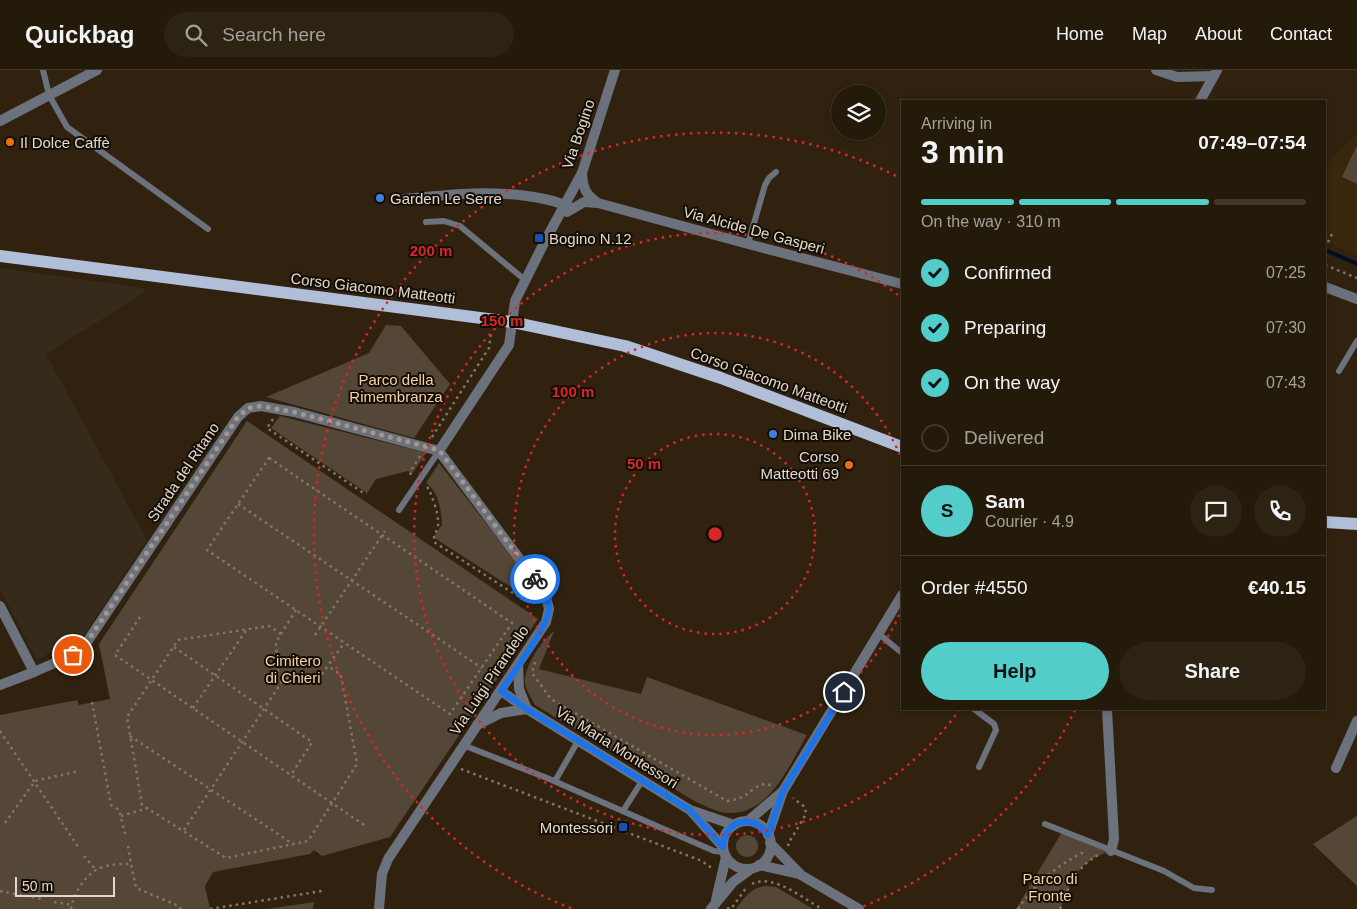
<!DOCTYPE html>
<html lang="en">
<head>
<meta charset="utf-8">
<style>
	:root { --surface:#241a0a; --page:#2c2313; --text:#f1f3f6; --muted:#a3a19c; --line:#41382b; --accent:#53cdca }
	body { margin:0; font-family:Helvetica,sans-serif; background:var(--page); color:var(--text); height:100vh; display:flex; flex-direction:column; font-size:19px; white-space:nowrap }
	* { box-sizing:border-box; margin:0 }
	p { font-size:16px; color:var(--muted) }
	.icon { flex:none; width:28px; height:28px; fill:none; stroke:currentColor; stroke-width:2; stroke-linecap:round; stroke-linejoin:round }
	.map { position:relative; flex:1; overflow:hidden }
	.drawer { position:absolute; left:901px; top:30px; width:425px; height:610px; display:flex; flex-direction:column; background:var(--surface); border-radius:0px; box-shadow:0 2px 8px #0003,0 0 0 1px var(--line) }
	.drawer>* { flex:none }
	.tools { position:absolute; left:831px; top:15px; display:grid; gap:10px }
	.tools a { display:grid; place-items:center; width:55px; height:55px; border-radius:50%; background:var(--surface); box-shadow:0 2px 8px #0003,0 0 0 1px var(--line); font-size:25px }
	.scale { position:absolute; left:15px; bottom:12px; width:100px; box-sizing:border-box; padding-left:5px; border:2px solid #e2d8cc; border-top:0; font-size:14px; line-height:18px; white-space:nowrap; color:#e2d8cc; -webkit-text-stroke:4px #130d05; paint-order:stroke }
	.pin { position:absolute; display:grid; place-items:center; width:42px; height:42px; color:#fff; margin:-21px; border:2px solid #fff; border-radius:50%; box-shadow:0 1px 5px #0007 }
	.courier { position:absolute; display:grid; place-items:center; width:50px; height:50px; margin:-25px; border:4px solid #1a73e8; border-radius:50%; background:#fff; color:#222; box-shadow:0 1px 6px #0007 }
	.summary em { font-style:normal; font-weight:600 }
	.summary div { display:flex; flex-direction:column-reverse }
	.summary { display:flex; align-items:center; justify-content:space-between; height:85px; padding:0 20px }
	h1 { font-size:32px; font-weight:600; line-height:38px }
	.bar { display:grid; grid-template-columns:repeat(4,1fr); gap:8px 5px; align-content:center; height:60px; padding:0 20px }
	.bar i { height:6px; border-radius:4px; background:var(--line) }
	.bar .selected { background:var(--accent) }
	.bar p { grid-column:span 4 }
	.line { display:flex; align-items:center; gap:12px; padding:0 20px; border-top:1px solid var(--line) }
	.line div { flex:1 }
	.round { display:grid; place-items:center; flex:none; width:52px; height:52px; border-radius:26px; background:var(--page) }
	ol { padding:0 20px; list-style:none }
	li { display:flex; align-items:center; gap:15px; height:55px }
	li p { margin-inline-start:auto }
	li .icon { padding:5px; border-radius:50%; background:var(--accent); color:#111; stroke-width:4 }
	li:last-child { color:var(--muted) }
	li i { width:28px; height:28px; border:2px solid var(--line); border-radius:50% }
	.cta { display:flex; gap:10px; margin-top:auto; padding:10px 20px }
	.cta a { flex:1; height:58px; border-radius:30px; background:var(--accent); color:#111; font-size:20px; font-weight:600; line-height:58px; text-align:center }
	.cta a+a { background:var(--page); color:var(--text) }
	header { display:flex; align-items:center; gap:30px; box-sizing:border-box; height:70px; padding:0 25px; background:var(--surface); border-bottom:1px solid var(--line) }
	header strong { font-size:24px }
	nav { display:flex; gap:28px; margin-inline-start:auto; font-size:18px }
	.search { width:350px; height:45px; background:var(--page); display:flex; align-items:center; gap:12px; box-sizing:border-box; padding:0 18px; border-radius:28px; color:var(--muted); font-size:19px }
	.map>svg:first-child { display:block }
</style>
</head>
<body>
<header>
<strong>Quickbag</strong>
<div class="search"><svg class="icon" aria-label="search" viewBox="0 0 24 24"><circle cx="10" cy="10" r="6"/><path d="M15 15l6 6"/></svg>Search here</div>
<nav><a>Home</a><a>Map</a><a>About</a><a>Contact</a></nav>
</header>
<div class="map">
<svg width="1357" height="839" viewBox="0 0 1357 839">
	<rect width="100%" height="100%" fill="#30220e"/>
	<path fill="#39270c" d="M1357,64V186L1325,171V96Z"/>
	<path fill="#362a1b" d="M0,198L144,218V223L46,284L147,470L84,565L37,590L0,519Z"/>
	<g fill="#544737">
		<path d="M1357,75V114L1342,107Z"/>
		<path d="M386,255L401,256L450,314L414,368L266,327L369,283Z"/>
		<path d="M280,346L423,382L426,383L412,404L408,401L376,409L367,423L271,358Z"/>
		<path d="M247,351L538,549L390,767L322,786L314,780L310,784L213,802L205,816L210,839H0V645L77,630L79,635L110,629L99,574Z"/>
		<path d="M439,393L517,493L513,496L530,521L528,528L433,467L442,455C441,440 439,422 426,413Z"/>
		<path d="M554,561L539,599L641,624L647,607L807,665C789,696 767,751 721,742C713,740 704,735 696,732L535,635C531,628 526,620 525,613C524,596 542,570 554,561Z"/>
		<path d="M1357,746V816L1313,774Z"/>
		<path d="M1062,762L1111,781C1076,792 1073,809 1060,839H1016Z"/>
		<circle cx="747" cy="776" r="11"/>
		<path d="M766,816L776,817L813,839H736C745,827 750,818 766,816Z"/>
		<path d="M314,832L313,839H268Z"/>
	</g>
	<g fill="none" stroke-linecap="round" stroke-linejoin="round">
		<path stroke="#000f1f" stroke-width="4" d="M1325,180L1357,194"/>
		<g stroke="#827665" stroke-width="2.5" stroke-dasharray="2.5 4" stroke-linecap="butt">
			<path d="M1325,178L1332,164"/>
			<path d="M1325,195L1357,208"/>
			<path d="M273,349L267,358L362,422L367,423"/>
			<path d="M432,367L489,278L491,263"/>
			<path d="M269,388L512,553L450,644L207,480Z"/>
			<path d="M411,405L410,402L420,386"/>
			<path d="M427,417L429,419C433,430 439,443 438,456C437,462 433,465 434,472L527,532L535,529"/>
			<path d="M238,434L482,598"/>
			<path d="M296,540L276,572L278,602L296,614L322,604L344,573"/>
			<path d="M140,547L115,585L367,757"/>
			<path d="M281,564L269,556L178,570L127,647L142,735L226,788L308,771L357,694L341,605L328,596"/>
			<path d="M315,565L385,461"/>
			<path d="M174,577L312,672L291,705"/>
			<path d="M535,592L532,603L551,629L727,731C733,730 739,729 744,726C754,720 760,710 773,716"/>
			<path d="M92,632L111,735L119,740L126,767"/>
			<path d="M193,638L247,559"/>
			<path d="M0,661L79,778"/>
			<path d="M130,666L293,774"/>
			<path d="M461,699L702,791L713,799"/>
			<path d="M121,746L148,738"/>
			<path d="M5,753L35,711L79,701"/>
			<path d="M184,760L285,607"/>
			<path d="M128,776L131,794"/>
			<path d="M789,776L788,774L806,744L805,737L793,728"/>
			<path d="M84,786L96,800"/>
			<path d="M752,814C773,803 804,829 822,839"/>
			<path d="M0,821L42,829"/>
			<path d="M54,832L72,835"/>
			<path d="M727,838L731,839L746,818"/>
			<path d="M71,839C73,825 84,807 96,800C107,794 120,794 131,794L136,818L179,836L181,839"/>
			<path d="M210,839L322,821"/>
			<path d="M1018,839C1035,813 1059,794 1086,781"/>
			<path d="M1060,839C1070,815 1074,799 1098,785"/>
		</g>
		<g stroke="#6b717d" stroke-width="6">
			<path d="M43,0L49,25L67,57L208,159"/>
			<path d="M426,152L444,151L460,156L525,210"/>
			<path d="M748,174L765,115L769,108L776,102"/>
			<path d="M1339,301L1357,271"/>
			<path d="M399,440L439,381"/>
			<path d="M879,564L902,583"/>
			<path d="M974,639L994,654L996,660L979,697"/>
			<path d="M463,675L547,708L714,781L724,782"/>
			<path d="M555,711L578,671"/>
			<path d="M623,741L642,711"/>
			<path d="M1045,754L1164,801L1194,818L1212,820"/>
		</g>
		<g stroke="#6b717d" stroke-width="10">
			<path d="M1156,0L1177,7L1214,6"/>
			<path d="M1200,31L1217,0"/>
			<path d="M582,103C583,118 585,124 598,133L748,174L902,214"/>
			<path d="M404,129C447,125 484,120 527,126C542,128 558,131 571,138"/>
			<path d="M567,142L584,132L597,133"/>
			<path d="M1325,217L1357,229"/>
			<path d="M439,381L509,275L515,231L545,171L582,103L615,0"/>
			<path d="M0,536L34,602L73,585L85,575L238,347L248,338L261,336L294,342L439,381"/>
			<path d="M0,615L34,602"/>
			<path d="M501,621L527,639L690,740L734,755"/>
			<path d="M1107,639L1114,769L1111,781"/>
			<path d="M477,655L501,643L527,639L519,619L518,595"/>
			<path d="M1336,698L1357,651"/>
			<path d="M691,741L723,777"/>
			<path d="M748,751L782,722"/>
			<circle cx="747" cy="775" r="24"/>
			<path d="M768,765L783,721L902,525"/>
			<path d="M770,773L801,805L859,839"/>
			<path d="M759,795L800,804"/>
			<path d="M716,830L726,787"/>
			<path d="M379,839L382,804L388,789L546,552L549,539L545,523L439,381"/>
			<path d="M711,839L733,812L751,799"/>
		</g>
		<path stroke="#6b717d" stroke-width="10" d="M0,51L97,0"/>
		<g stroke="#b1bed7" stroke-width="12">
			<path d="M0,186L512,252L625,276L721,308L902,377"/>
			<path d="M1325,452L1357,454"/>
		</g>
	</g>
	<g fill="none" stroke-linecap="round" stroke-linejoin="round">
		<path stroke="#a4988a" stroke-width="5" stroke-dasharray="0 9" d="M73,585L85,575L238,347L248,338L261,336L294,342L439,380L535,509"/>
		<path stroke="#1a73e8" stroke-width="6" d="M535,509C542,518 550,528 549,540C547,558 512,604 501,621L527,639L690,740L723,777C724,750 753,742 768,765L783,721L844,622"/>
	</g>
	<g fill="none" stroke="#d62828" stroke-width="2.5" stroke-dasharray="2.5 5">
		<circle cx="715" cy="464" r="100"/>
		<path d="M902 538A201 201 0 1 1 902 390"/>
		<path d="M960 639A301 301 0 1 1 902 228"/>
		<path d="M1075 640A401 401 0 0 1 859 838M571 838A401 401 0 1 1 900 108"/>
	</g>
	<g fill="#e8710a" stroke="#130d05" stroke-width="2">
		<circle cx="10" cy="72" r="5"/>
		<circle cx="849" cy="395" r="5"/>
	</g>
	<g fill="#3f7fe0" stroke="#130d05" stroke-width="2">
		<circle cx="380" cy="128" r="5"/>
		<circle cx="773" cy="364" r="5"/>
	</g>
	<g fill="#1a4fb4" stroke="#130d05" stroke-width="2">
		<rect x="534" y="163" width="10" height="10" rx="2.5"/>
		<rect x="618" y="752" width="10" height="10" rx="2.5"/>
	</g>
	<g text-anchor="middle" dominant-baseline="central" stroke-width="4" stroke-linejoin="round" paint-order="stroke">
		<g font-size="15" fill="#e2d8cc" stroke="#130d05">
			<text transform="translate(578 64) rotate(-71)">Via Bogino</text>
			<text transform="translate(754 160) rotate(15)">Via Alcide De Gasperi</text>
			<text transform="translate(373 218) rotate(7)">Corso Giacomo Matteotti</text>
			<text transform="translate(769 310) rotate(20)">Corso Giacomo Matteotti</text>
			<text transform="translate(183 402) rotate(-56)">Strada del Ritano</text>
			<text transform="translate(489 610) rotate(-56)">Via Luigi Pirandello</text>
			<text transform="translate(617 677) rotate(32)">Via Maria Montessori</text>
		</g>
		<g font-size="15" fill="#e2d8cc" stroke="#130d05" text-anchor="start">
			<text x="20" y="72">Il Dolce Caffè</text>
			<text x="390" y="128">Garden Le Serre</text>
			<text x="549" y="168">Bogino N.12</text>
			<text x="783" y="364">Dima Bike</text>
			<text x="839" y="386" text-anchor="end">Corso<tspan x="839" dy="17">Matteotti 69</tspan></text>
			<text x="613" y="757" text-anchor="end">Montessori</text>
		</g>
		<g font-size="15" fill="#f6d1a1" stroke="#130d05">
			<text x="396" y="309">Parco della<tspan x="396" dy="17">Rimembranza</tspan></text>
			<text x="293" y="590">Cimitero<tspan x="293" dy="17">di Chieri</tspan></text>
			<text x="1050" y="808">Parco di<tspan x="1050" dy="17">Fronte</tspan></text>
		</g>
	</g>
	<circle cx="715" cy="464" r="8" fill="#d62828" stroke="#130d05" stroke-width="2.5"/>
	<g font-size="15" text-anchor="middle" font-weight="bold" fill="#d62828" stroke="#130d05" stroke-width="4" stroke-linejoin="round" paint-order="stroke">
		<text x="431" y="186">200 m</text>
		<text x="502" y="256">150 m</text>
		<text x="573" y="327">100 m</text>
		<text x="644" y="399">50 m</text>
	</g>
</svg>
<div class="tools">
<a><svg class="icon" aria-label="layers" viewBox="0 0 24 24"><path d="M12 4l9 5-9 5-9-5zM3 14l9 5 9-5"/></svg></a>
</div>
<div class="scale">50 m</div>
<div class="pin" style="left:73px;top:585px;background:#ea580c"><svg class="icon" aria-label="bag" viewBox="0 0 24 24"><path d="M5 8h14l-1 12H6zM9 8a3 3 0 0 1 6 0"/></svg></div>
<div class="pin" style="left:844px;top:622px;background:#1f2937"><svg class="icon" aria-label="home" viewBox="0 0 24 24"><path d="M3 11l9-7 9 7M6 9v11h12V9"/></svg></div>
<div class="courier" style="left:535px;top:509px"><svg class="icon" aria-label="bike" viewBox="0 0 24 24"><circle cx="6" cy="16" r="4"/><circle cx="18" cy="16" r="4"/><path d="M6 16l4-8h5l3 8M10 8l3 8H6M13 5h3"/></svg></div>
<section class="drawer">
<div class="summary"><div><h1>3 min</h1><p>Arriving in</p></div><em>07:49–07:54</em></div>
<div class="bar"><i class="selected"></i><i class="selected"></i><i class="selected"></i><i></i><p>On the way · 310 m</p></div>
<ol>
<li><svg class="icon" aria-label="check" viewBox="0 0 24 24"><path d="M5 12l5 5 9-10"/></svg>Confirmed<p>07:25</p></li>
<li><svg class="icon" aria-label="check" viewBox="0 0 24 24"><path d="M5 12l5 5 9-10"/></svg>Preparing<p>07:30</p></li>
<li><svg class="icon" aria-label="check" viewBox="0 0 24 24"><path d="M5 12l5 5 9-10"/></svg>On the way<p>07:43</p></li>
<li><i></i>Delivered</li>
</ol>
<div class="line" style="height:90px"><b class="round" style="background:var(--accent);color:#111">S</b><div><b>Sam</b><p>Courier · 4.9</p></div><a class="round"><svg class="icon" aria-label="chat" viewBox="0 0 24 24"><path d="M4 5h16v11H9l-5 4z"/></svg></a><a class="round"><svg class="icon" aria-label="phone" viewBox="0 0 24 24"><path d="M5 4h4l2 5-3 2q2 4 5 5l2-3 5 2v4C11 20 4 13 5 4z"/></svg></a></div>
<div class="line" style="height:65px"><div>Order #4550</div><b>€40.15</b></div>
<div class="cta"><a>Help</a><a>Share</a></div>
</section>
</div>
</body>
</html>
